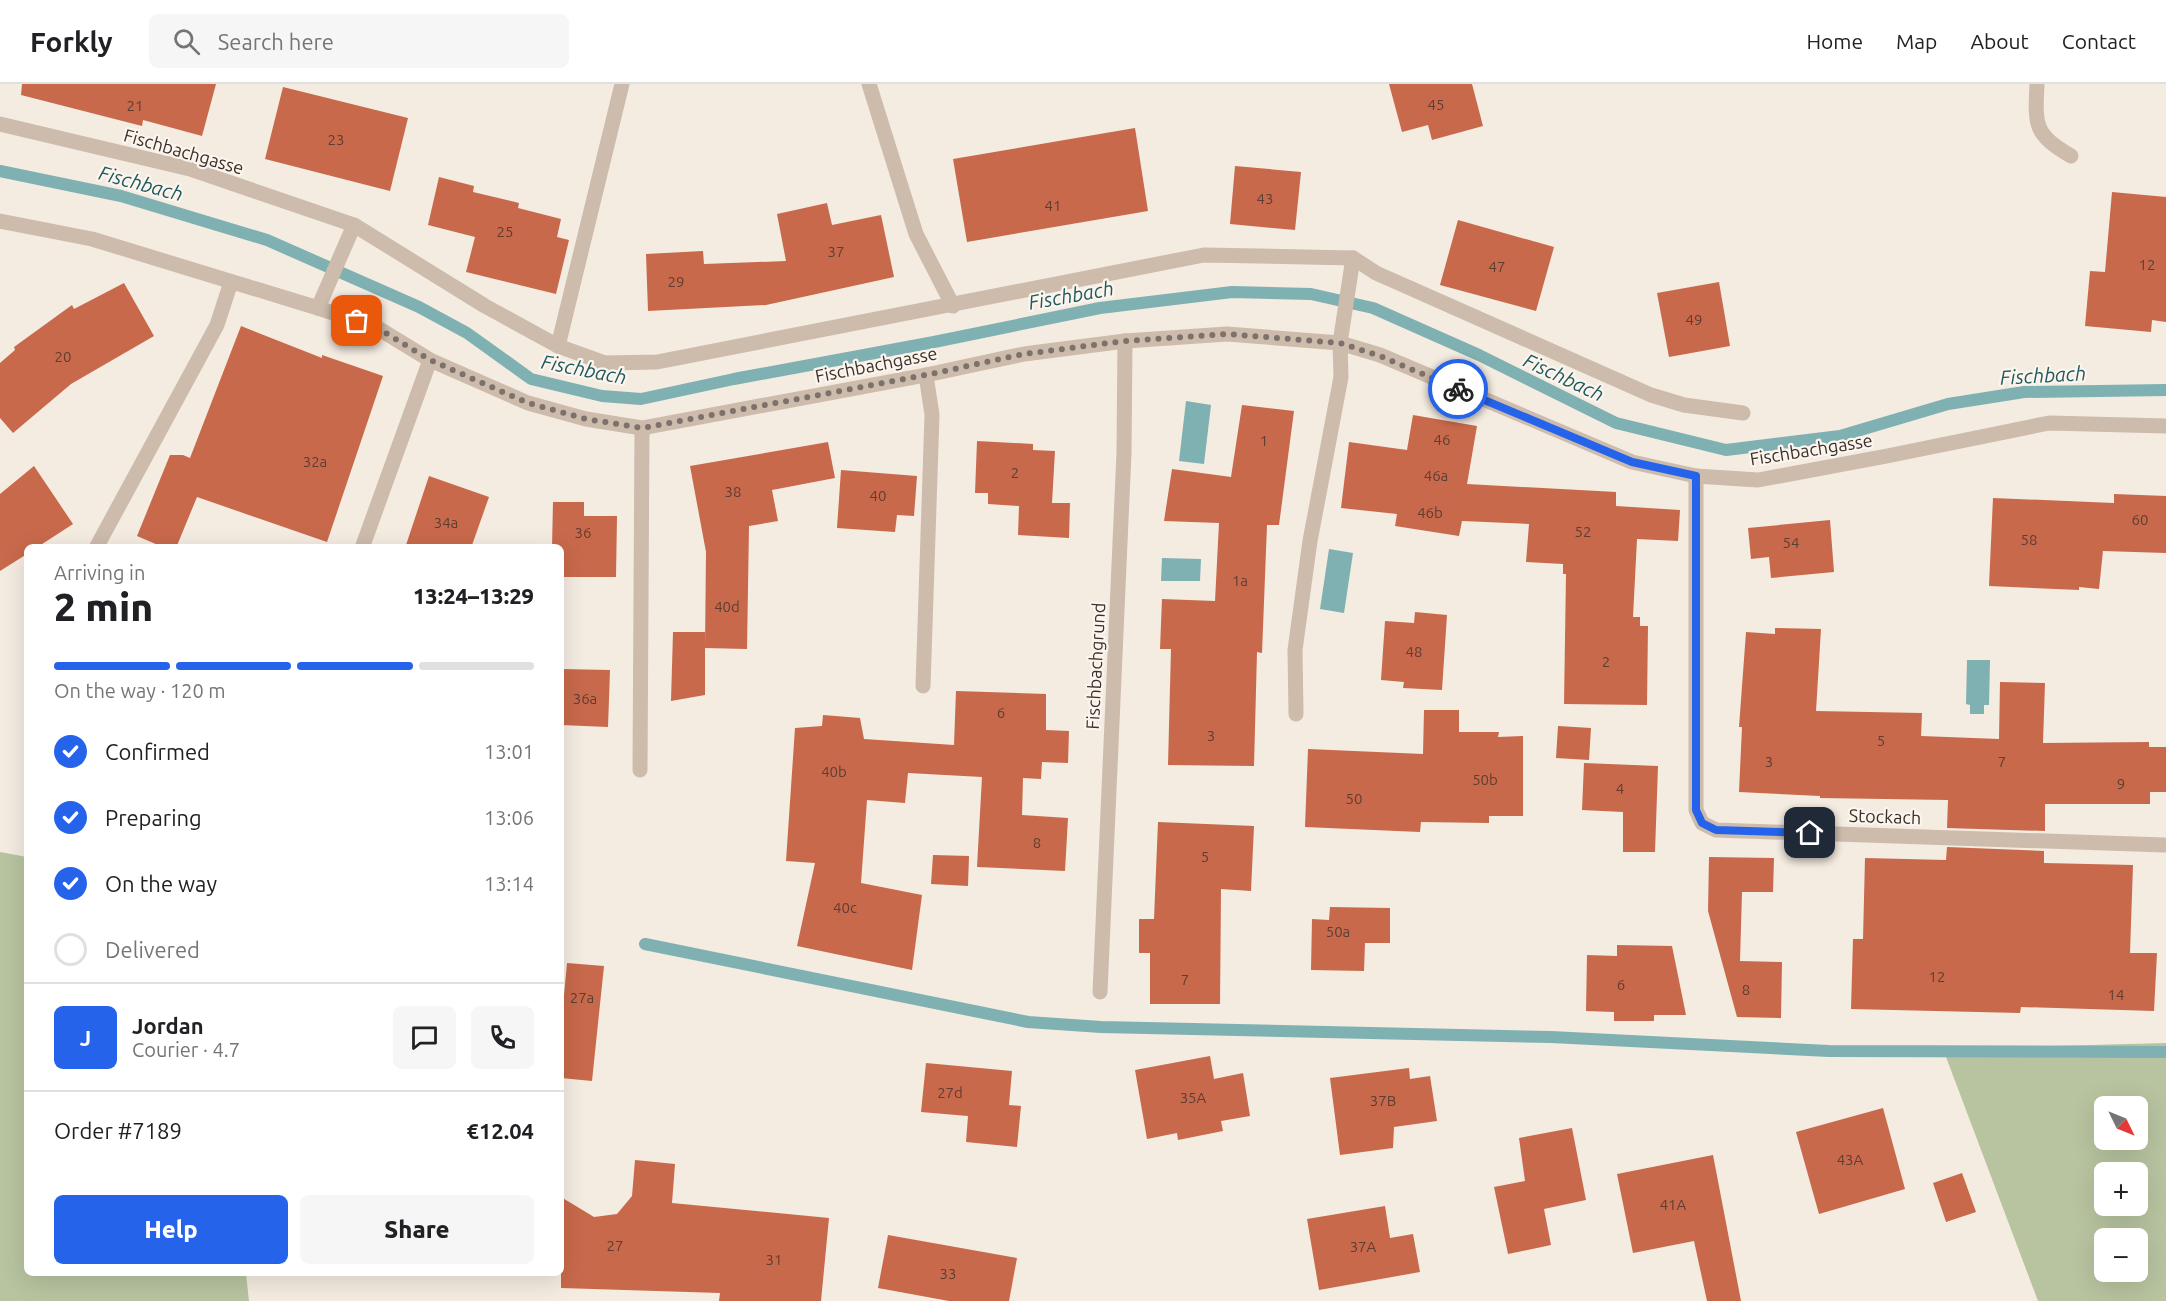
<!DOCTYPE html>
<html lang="en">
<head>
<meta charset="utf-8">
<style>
	:root { --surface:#fff; --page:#f6f6f6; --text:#202124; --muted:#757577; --line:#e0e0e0; --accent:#2563eb }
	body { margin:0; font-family:Ubuntu,sans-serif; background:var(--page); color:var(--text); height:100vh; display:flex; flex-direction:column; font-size:22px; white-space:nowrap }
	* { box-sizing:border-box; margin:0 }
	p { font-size:20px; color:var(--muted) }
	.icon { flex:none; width:33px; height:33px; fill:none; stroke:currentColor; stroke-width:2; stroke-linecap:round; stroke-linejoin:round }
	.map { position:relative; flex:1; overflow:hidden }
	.drawer { position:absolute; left:24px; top:460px; width:540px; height:732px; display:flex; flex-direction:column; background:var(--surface); border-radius:9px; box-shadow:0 6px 24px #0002 }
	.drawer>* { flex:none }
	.needle { width:39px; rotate:133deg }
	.buttons { position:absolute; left:2094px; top:1012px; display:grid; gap:12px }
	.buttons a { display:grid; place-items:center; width:54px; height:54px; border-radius:9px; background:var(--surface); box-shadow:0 6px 24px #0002; font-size:30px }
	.pin { position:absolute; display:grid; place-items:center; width:51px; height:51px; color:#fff; margin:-26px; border-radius:12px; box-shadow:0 3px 9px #0006 }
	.courier { position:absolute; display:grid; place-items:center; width:60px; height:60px; margin:-30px; border:4px solid #2563eb; border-radius:50%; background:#fff; color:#222; box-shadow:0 2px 8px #0007 }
	.headline em { font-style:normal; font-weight:800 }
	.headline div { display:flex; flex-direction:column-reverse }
	.headline { display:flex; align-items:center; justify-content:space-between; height:102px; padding:0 30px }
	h1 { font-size:39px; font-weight:800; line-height:45px }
	.bar { display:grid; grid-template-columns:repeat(4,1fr); gap:9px 6px; align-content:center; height:72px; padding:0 30px }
	.bar i { height:8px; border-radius:4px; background:var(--line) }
	.bar .active { background:var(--accent) }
	.bar p { grid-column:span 4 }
	.line { display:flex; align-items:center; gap:15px; padding:0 30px; border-top:2px solid var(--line) }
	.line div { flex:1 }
	.round { display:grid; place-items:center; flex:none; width:63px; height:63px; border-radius:9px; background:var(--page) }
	ol { padding:0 30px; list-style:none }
	li { display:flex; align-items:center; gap:18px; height:66px }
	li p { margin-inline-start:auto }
	li .icon { padding:6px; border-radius:50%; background:var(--accent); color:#fff; stroke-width:4 }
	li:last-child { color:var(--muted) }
	li i { width:33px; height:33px; border:3px solid var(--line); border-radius:50% }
	.button { display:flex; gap:12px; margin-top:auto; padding:12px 30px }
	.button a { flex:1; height:69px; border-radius:9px; background:var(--accent); color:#fff; font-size:24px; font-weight:800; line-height:69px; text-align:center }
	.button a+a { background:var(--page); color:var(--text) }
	header { display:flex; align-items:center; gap:36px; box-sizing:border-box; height:84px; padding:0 30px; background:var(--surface); border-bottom:2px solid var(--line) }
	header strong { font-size:28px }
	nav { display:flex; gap:33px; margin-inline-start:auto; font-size:21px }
	.search { width:420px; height:54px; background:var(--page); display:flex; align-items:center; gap:15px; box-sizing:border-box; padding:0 21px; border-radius:9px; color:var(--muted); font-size:22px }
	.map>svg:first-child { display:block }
</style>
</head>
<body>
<header>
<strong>Forkly</strong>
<div class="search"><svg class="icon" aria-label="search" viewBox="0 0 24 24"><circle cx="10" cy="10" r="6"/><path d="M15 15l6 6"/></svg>Search here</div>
<nav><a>Home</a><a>Map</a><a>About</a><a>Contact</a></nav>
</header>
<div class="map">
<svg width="2166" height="1217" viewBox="0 0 2166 1217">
	<rect width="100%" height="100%" fill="#f4ebe1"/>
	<g fill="#b8c4a0" fill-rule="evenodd">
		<path d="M0,768L27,773V1190H246L249,1217H0Z"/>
		<path d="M2166,959V1217H2038L1943,965ZM2104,1023H2138V1056H2104ZM2104,1089H2138V1122H2104ZM2104,1155H2138V1188H2104Z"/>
	</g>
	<g fill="#7fb0b2">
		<path d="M1186,317L1211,321L1204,380L1179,377Z"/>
		<path d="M1329,465L1353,469L1344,529L1320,525Z"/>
		<path d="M1162,474L1201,475L1200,497H1161Z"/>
		<path d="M1967,576H1990L1989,621H1984V630H1970V621L1966,620Z"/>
	</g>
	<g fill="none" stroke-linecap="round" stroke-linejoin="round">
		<g stroke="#7fb0b2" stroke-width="12">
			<path d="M0,87L121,112L267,156L419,223L467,249L531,295L602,312L641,315L734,295L934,258L1100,224L1232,208L1311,210L1373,224L1479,271L1616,339L1726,366L1840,352L1948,320L2024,308L2166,306"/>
			<path d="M645,860L1028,938L1101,943L1551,953L1829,967L2166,968"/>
		</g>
	</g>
	<g fill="#c8694b">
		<path d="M22,0H216L202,52L143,36L142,42L21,11Z"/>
		<path d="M1389,0H1472L1483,42L1432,56L1428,41L1402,48Z"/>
		<path d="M283,3L408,34L390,107L265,75Z"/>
		<path d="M1135,44L1148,127L967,158L953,75Z"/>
		<path d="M1235,82L1301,88L1295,146L1230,140Z"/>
		<path d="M439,93L474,102L473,108L519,119L518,124L561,135L557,153L569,156L556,210L466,188L475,153L428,141Z"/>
		<path d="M2112,108L2166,113V238L2152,236L2151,248L2085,242L2090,187L2105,188Z"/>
		<path d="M827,119L832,141L881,131L894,193L766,221L648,227L646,170L703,167L704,180L786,177L777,130Z"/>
		<path d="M1458,136L1554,163L1536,227L1440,201Z"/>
		<path d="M1719,198L1730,262L1669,273L1657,209Z"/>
		<path d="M124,199L154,252L71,300L13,349L0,334V279L15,266L14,263L72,221L74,225Z"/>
		<path d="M241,242L322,274V271L383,292L327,458L197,413L176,464H165L137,452L170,371H183L190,374Z"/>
		<path d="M1242,321L1294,327L1279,441H1267L1262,569L1257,568L1254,682L1168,681L1171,565H1160L1162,515L1215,517L1219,439L1164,437L1172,385L1231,393Z"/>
		<path d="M1413,331L1477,342L1467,400L1616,408V422L1680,426L1678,457L1637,455L1633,533H1640V542H1648L1647,621L1564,620L1566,490H1563V480L1526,478L1529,440L1462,437L1459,452L1395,442L1397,430L1341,424L1349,358L1407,366Z"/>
		<path d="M977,357L1033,360V366L1055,367L1052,419H1070L1069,454L1018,451L1019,422L988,420V409H975Z"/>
		<path d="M828,358L835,394L772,406L778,437L749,442L747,565L705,564L706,468L690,382Z"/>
		<path d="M34,382L73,440L36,464H27V470L0,487V410Z"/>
		<path d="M841,386L917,392L914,432L897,431L895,448L837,444Z"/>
		<path d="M429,392L489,413L471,464H405Z"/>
		<path d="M2114,410L2166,412V469L2103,467L2099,505L2079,503V506L1989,502L1993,414L2114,419Z"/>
		<path d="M553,418H584V432H617L616,493H561V464H552Z"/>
		<path d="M1830,436L1834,488L1771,494L1769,473L1751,475L1748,444Z"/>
		<path d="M1415,528L1447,531L1442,606L1403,604L1404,598L1381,596L1385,537L1414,539Z"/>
		<path d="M1775,544L1821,545L1816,627L1922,629L1921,652L1999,655L2000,598L2045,599L2043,659L2149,658V663H2166V708H2150V720H2045V747L1947,744L1948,716L1820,714V712L1739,708L1742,643H1739L1746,548L1775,550Z"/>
		<path d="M673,548H705V611L671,617Z"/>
		<path d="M561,585L610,586L608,643L561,641Z"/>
		<path d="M956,607L1046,610V646L1069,647L1068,679L1042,678L1041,695L1023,694L1022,731L1068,734L1065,787L977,783L982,693L908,689L905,719L867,716L861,799L922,811L912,886L797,862L815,779L786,777L795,644L822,642L823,631L860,634L864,655L954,661Z"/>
		<path d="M1424,626H1459V648H1499L1498,653L1523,652V732H1489V739L1421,738L1420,748L1305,743L1308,665L1423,670Z"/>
		<path d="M1558,642L1591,644L1589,676L1556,674Z"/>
		<path d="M1584,679L1658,682L1655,768H1623V728L1582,726Z"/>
		<path d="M1158,738L1254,742L1251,807L1221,805L1220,920H1150V869H1139V835H1154Z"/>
		<path d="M1947,763L2044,767V779L2133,781L2130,869H2157L2154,927L2021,923L2020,929L1851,925L1853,855H1863L1865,774L1946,776Z"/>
		<path d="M933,771L969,772L968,802L931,800Z"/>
		<path d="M1709,773L1774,774L1773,808H1742L1740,877L1782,878L1781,934L1737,933L1708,827Z"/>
		<path d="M1330,823L1390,824V859H1365L1364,887L1311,886L1312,835L1329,836Z"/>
		<path d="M1617,861L1672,862L1686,931H1654V937H1614V928L1586,927L1587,871L1617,872Z"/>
		<path d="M567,879L604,882L592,997L561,994V943Z"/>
		<path d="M1210,972L1214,995L1243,989L1250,1032L1221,1037L1223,1047L1178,1056L1177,1049L1147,1055L1135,986Z"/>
		<path d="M926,979L1012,987L1009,1021L1021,1022L1017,1063L966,1058L968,1032L921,1028Z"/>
		<path d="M1409,984L1410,995L1430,992L1437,1037L1394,1043L1393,1064L1340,1071L1330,994Z"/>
		<path d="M1883,1024L1905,1105L1819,1130L1796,1048Z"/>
		<path d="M1572,1044L1586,1116L1544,1125L1551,1161L1508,1170L1494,1103L1525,1097L1519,1054Z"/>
		<path d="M1713,1071L1741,1217H1707L1694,1157L1633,1169L1617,1090Z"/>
		<path d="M635,1076L675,1080L672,1119L829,1134L821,1217H719L720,1209L561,1204V1113L594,1133L617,1130L632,1112Z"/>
		<path d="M1962,1089L1976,1128L1946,1138L1933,1099Z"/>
		<path d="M1385,1122L1390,1154L1413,1150L1420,1188L1319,1206L1307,1135Z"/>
		<path d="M888,1151L1017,1174L1009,1217H949L878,1204Z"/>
	</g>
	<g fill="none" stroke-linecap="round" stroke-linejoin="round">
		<g stroke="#cdbbac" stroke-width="15">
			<path d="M869,0L916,150L953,222"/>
			<path d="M2037,0C2035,42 2034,50 2071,72"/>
			<path d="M0,40L190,85L354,141L485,222L558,262L605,279L657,278L1204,171L1353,174L1376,189L1651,311L1684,321L1743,329"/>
			<path d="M0,137L92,155L318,224L376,243L430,276L528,319L586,335L642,344L926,291L1024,270L1125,257L1227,250L1340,259L1380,271L1632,378L1696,392L1758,396L1887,372L2049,339L2166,342"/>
			<path d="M318,224L354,141"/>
			<path d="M558,262L622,0"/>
			<path d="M1696,392V726L1702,739L1716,746L2164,761"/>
			<path d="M96,464L217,241L231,198"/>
			<path d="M362,464L430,276"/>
			<path d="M923,602L932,331L926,291"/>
			<path d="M1296,630L1295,566L1310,457L1341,293L1340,259L1353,174"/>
			<path d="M640,686L642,344"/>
			<path d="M1100,908L1124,369L1125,257"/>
		</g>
	</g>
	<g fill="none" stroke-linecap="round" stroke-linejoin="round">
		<path stroke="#7c716b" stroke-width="6" stroke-dasharray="0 10.8" d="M357,237L376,243L430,276L528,319L586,335L642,344L926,291L1024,270L1125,257L1227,250L1340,259L1380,272L1458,305"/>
		<path stroke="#2563eb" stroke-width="8" d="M1458,305L1632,378L1696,392V726L1702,739L1716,746L1810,749"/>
	</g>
	<g text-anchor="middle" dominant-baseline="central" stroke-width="4.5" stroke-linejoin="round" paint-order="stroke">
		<g font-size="15" fill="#5e3e33">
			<text x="1436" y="20">45</text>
			<text x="135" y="21">21</text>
			<text x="336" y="55">23</text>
			<text x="1265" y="114">43</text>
			<text x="1053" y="121">41</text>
			<text x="505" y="147">25</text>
			<text x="836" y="167">37</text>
			<text x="2147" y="180">12</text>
			<text x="1497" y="182">47</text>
			<text x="676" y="197">29</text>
			<text x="1694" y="235">49</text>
			<text x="63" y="272">20</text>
			<text x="1442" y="355">46</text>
			<text x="1264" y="356">1</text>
			<text x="315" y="377">32a</text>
			<text x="1015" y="388">2</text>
			<text x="1436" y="391">46a</text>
			<text x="733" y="407">38</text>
			<text x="878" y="411">40</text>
			<text x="1430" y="428">46b</text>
			<text x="2140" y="435">60</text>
			<text x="446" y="438">34a</text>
			<text x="1583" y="447">52</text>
			<text x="583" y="448">36</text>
			<text x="2029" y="455">58</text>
			<text x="1791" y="458">54</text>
			<text x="1240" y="496">1a</text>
			<text x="727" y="522">40d</text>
			<text x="1414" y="567">48</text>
			<text x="1606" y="577">2</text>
			<text x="585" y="614">36a</text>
			<text x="1001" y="628">6</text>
			<text x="1211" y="651">3</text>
			<text x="1881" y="656">5</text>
			<text x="1769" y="677">3</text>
			<text x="2002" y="677">7</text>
			<text x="834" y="687">40b</text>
			<text x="1485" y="695">50b</text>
			<text x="2121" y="699">9</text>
			<text x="1620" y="704">4</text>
			<text x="1354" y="714">50</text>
			<text x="1037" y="758">8</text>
			<text x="1205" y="772">5</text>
			<text x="845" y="823">40c</text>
			<text x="1338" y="847">50a</text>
			<text x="1937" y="892">12</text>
			<text x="1185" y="895">7</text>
			<text x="1621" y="900">6</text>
			<text x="1746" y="905">8</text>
			<text x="2116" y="910">14</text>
			<text x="582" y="913">27a</text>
			<text x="950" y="1008">27d</text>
			<text x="1193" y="1013">35A</text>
			<text x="1383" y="1016">37B</text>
			<text x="1850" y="1075">43A</text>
			<text x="1673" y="1120">41A</text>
			<text x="615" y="1161">27</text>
			<text x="1363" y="1162">37A</text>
			<text x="774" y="1175">31</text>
			<text x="948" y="1189">33</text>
		</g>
		<g font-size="18" fill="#3b302b" stroke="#fbf5ee">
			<text transform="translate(184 67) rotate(16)">Fischbachgasse</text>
			<text transform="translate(876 280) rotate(-11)">Fischbachgasse</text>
			<text transform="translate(1811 365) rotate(-9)">Fischbachgasse</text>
			<text transform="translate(1095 582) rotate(-87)">Fischbachgrund</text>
			<text transform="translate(1885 732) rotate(2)">Stockach</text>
		</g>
		<g font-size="20" font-style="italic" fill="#1f5a5e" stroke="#fbf5ee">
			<text transform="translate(141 99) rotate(15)">Fischbach</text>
			<text transform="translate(1071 211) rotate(-10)">Fischbach</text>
			<text transform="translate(584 285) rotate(11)">Fischbach</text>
			<text transform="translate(2043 291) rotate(-3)">Fischbach</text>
			<text transform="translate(1564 293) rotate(25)">Fischbach</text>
		</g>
	</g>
</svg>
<div class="buttons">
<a><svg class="needle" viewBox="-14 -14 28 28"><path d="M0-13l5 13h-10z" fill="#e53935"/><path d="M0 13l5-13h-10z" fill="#757577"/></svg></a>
<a>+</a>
<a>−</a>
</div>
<div class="pin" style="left:357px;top:237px;background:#ea580c"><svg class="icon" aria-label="bag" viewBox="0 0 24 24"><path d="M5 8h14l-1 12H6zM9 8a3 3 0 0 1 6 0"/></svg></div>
<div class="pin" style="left:1810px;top:749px;background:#1f2937"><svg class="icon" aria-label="home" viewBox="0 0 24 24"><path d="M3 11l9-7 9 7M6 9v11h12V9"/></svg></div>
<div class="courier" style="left:1458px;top:305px"><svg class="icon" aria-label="bike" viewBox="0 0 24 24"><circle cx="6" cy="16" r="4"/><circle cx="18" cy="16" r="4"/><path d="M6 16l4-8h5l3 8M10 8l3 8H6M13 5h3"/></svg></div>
<section class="drawer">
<div class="headline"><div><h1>2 min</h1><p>Arriving in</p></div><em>13:24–13:29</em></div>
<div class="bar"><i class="active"></i><i class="active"></i><i class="active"></i><i></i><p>On the way · 120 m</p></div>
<ol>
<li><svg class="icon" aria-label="check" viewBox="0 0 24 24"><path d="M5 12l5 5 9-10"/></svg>Confirmed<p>13:01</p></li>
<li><svg class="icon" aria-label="check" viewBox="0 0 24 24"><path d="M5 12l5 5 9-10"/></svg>Preparing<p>13:06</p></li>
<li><svg class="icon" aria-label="check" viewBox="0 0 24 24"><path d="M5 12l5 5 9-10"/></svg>On the way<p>13:14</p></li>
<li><i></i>Delivered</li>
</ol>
<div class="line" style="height:108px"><b class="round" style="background:var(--accent);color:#fff">J</b><div><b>Jordan</b><p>Courier · 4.7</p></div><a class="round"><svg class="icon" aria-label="chat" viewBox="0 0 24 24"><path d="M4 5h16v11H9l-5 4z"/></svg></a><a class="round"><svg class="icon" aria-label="phone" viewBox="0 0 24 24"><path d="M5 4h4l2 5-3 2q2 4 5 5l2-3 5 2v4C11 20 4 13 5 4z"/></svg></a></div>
<div class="line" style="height:78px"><div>Order #7189</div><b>€12.04</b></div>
<div class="button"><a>Help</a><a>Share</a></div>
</section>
</div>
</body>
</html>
